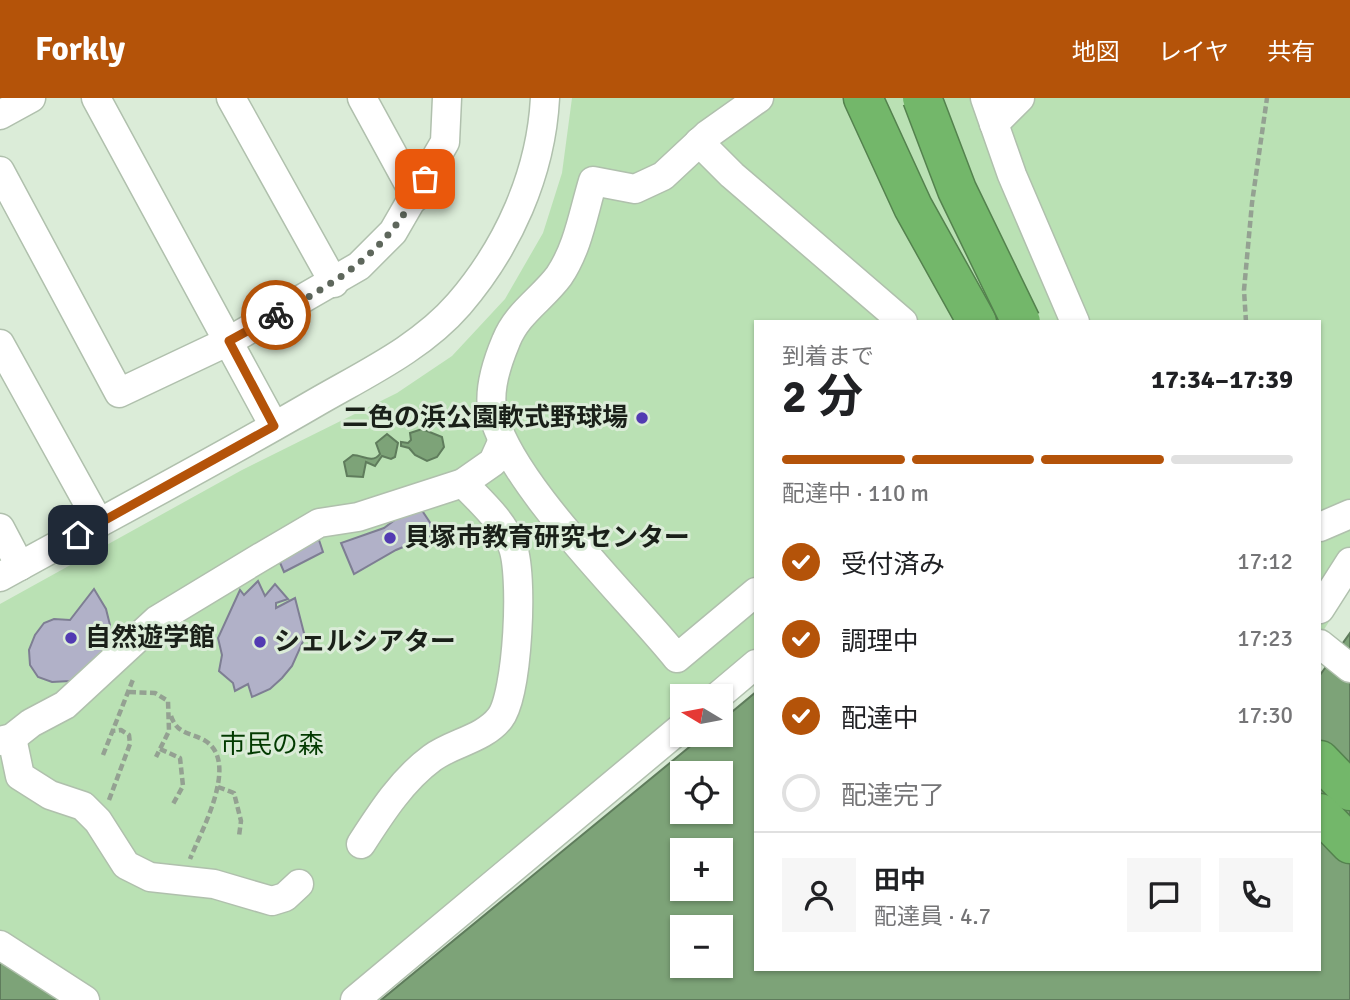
<!DOCTYPE html>
<html lang="ja">
<head>
<meta charset="utf-8">
<style>
	:root { --surface:#fff; --page:#f6f6f6; --text:#202124; --muted:#757577; --line:#e0e0e0; --accent:#b45309 }
	body { margin:0; font-family:Signika,"Noto Sans JP",sans-serif; background:var(--page); color:var(--text); height:100vh; display:flex; flex-direction:column; font-size:26px; white-space:nowrap }
	* { box-sizing:border-box; margin:0 }
	p { font-size:23px; color:var(--muted) }
	.icon { flex:none; width:38px; height:38px; fill:none; stroke:currentColor; stroke-width:2; stroke-linecap:round; stroke-linejoin:round }
	.map { position:relative; flex:1; overflow:hidden }
	.drawer { position:absolute; left:754px; top:222px; width:567px; height:651px; display:flex; flex-direction:column; background:var(--surface); border-radius:0px; box-shadow:0 2px 5px #0004 }
	.drawer>* { flex:none }
	.needle { width:46px; rotate:280deg }
	.fabs { position:absolute; left:670px; top:586px; display:grid; gap:14px }
	.fabs a { display:grid; place-items:center; width:63px; height:63px; border-radius:0px; background:var(--surface); box-shadow:0 2px 5px #0004; font-size:35px }
	.pin { position:absolute; display:grid; place-items:center; width:60px; height:60px; color:#fff; margin:-30px; border-radius:14px; box-shadow:0 4px 10px #0006 }
	.courier { position:absolute; display:grid; place-items:center; width:70px; height:70px; margin:-35px; border:5px solid #b45309; border-radius:50%; background:#fff; color:#222; box-shadow:0 2px 9px #0007 }
	.summary em { font-style:normal; font-weight:700 }
	.summary div { display:flex; flex-direction:column-reverse }
	.summary { display:flex; align-items:center; justify-content:space-between; height:119px; padding:0 28px }
	h1 { font-size:46px; font-weight:700; line-height:52px }
	.bar { display:grid; grid-template-columns:repeat(4,1fr); gap:10px 7px; align-content:center; height:84px; padding:0 28px }
	.bar i { height:9px; border-radius:5px; background:var(--line) }
	.bar .on { background:var(--accent) }
	.bar p { grid-column:span 4 }
	.line { display:flex; align-items:center; gap:18px; padding:0 28px; border-top:2px solid var(--line) }
	.line div { flex:1 }
	.round { display:grid; place-items:center; flex:none; width:74px; height:74px; border-radius:0px; background:var(--page) }
	ol { padding:0 28px; list-style:none }
	li { display:flex; align-items:center; gap:21px; height:77px }
	li p { margin-inline-start:auto }
	li .icon { padding:7px; border-radius:50%; background:var(--accent); color:#fff; stroke-width:4 }
	li:last-child { color:var(--muted) }
	li i { width:38px; height:38px; border:4px solid var(--line); border-radius:50% }
	header { display:flex; align-items:center; gap:42px; box-sizing:border-box; height:98px; padding:0 35px; background:var(--accent); color:#fff }
	header strong { font-size:33px }
	nav { display:flex; gap:38px; margin-inline-start:auto; font-size:24px }
	.map>svg:first-child { display:block }
</style>
</head>
<body>
<header>
<strong>Forkly</strong>
<nav><a>地図</a><a>レイヤ</a><a>共有</a></nav>
</header>
<div class="map">
<svg width="1350" height="902" viewBox="0 0 1350 902">
	<rect width="100%" height="100%" fill="#dbecd8"/>
	<path fill="#bae1b4" d="M572,0H1350V490L1320,538V224H756V581L721,598H682V637L362,902H74L0,855V506L242,372L397,295L452,258L505,201L543,135L562,75Z"/>
	<g fill="#7da378" stroke="#5f7c5c" stroke-width="2" fill-rule="evenodd">
		<path d="M422,331L442,339L444,349L437,359L427,363L415,357L409,350L401,348V344L408,345L411,342L410,335Z"/>
		<path d="M387,336L398,345L395,359L391,361L382,358L375,368L366,364L363,379L347,378L344,364L353,357C363,357 372,366 380,356L376,345Z"/>
		<path d="M1350,535V902H381L704,637H721V623L756,594V872H1320V577ZM682,676H721V714H682ZM682,752H721V791H682ZM682,830H721V868H682Z"/>
		<path d="M0,862L62,902H0Z"/>
	</g>
	<g fill="#b1b1c8" stroke="#7e7e93" stroke-width="2">
		<path d="M417,405L437,435L396,452L354,476L341,445L384,430Z"/>
		<path d="M318,439L323,454L284,474L278,460Z"/>
		<path d="M258,483L265,498L275,486L288,501L276,505V510L295,500L305,539L292,568L282,580L270,591L252,599L248,586L235,593L233,585L219,573L222,557L218,540L240,492L244,497Z"/>
		<path d="M94,491L106,511L110,527L108,542L114,546L89,574L70,583L52,584L38,579L30,567L29,552L35,537L44,525L54,521L70,522Z"/>
	</g>
	<g fill="none" stroke-linecap="round" stroke-linejoin="round">
		<g stroke="#b0c0ad" stroke-width="31">
			<g id="minor">
				<path d="M96,0L274,328"/>
				<path d="M231,0L334,185"/>
				<path d="M362,0L416,99"/>
				<path d="M985,0L1012,77L1075,224"/>
				<path d="M0,17L31,0"/>
				<path d="M994,26L1020,0"/>
				<path d="M699,44L732,77L903,224"/>
				<path d="M0,73L119,295L229,243L359,168L393,134L445,44L447,0"/>
				<path d="M0,246L99,425"/>
				<path d="M1320,429L1350,416"/>
				<path d="M0,430L20,468"/>
				<path d="M0,479C105,421 212,365 315,305C365,276 421,250 459,206C508,149 541,76 545,0"/>
				<path d="M756,494L677,560C630,501 503,380 492,310C489,289 498,262 506,243C517,215 542,201 559,178C578,150 583,116 593,83L635,91L663,78L707,37L759,0"/>
				<path d="M1320,511L1350,464"/>
				<path d="M1320,546L1350,570"/>
				<path d="M718,598L756,566"/>
				<path d="M12,640L20,678L50,697L83,708L98,723L126,767L150,779L214,786L272,803L285,799L299,786"/>
				<path d="M0,643L12,640L31,625L65,607L157,522L261,459L319,425L358,419L463,385L493,364L502,344"/>
				<path d="M361,746C381,715 402,682 432,660C452,645 484,641 500,620C518,597 524,474 512,447C502,422 481,404 463,385"/>
				<path d="M0,847L85,902"/>
				<path d="M355,902L682,629"/>
			</g>
		</g>
		<g stroke="#54824e" stroke-width="41">
			<g id="highway">
				<path d="M863,0L913,109L977,224"/>
				<path d="M1320,662L1350,693"/>
				<path d="M1320,715L1350,746"/>
			</g>
		</g>
		<g stroke="#94a192" stroke-width="4.5" stroke-dasharray="7 3.5" stroke-linecap="butt">
			<path d="M1246,224L1244,192L1252,105L1267,0"/>
			<path d="M129,594L155,595L168,603L169,633L156,659"/>
			<path d="M171,618C177,636 189,634 204,642C241,663 201,733 190,761"/>
			<path d="M160,651L180,660L183,688L173,706"/>
			<path d="M103,657L134,579"/>
			<path d="M218,689L234,695L241,723L239,738"/>
			<path d="M109,702L130,646L129,637L121,632L112,633"/>
		</g>
		<use href="#minor" stroke="#fff" stroke-width="28"/>
		<use href="#highway" stroke="#73b76a" stroke-width="38"/>
		<g stroke="#54824e" stroke-width="41" stroke-linecap="butt">
			<path id="highway-bridge" d="M922,0L957,92L1021,224"/>
		</g>
		<use href="#highway-bridge" stroke="#73b76a" stroke-width="38"/>
	</g>
	<g fill="none" stroke-linecap="round" stroke-linejoin="round">
		<path stroke="#5e675c" stroke-width="7" stroke-dasharray="0 12.6" d="M276,217C347,178 386,155 425,81"/>
		<path stroke="#b45309" stroke-width="9" d="M78,437L274,328L229,243L276,217"/>
	</g>
	<g fill="#523bb2" stroke="#dbecd8" stroke-width="2.5">
		<circle cx="642" cy="320" r="7"/>
		<circle cx="390" cy="440" r="7"/>
		<circle cx="71" cy="540" r="7"/>
		<circle cx="260" cy="544" r="7"/>
	</g>
	<g text-anchor="middle" dominant-baseline="central" stroke-width="6" stroke-linejoin="round" paint-order="stroke">
		<g font-size="26" font-weight="bold" fill="#1a2019" stroke="#dbecd8" text-anchor="start">
			<text x="628" y="320" text-anchor="end">二色の浜公園軟式野球場</text>
			<text x="404" y="440">貝塚市教育研究センター</text>
			<text x="85" y="540">自然遊学館</text>
			<text x="274" y="544">シェルシアター</text>
		</g>
		<g font-size="26" fill="#023a00" stroke="#dbecd8">
			<text x="272" y="647">市民の森</text>
		</g>
	</g>
</svg>
<div class="fabs">
<a><svg class="needle" viewBox="-14 -14 28 28"><path d="M0-13l5 13h-10z" fill="#e53935"/><path d="M0 13l5-13h-10z" fill="#757577"/></svg></a>
<a><svg class="icon" aria-label="locate" viewBox="0 0 24 24"><circle cx="12" cy="12" r="6"/><path d="M12 2v4M12 18v4M2 12h4M18 12h4"/></svg></a>
<a>+</a>
<a>−</a>
</div>
<div class="pin" style="left:425px;top:81px;background:#ea580c"><svg class="icon" aria-label="bag" viewBox="0 0 24 24"><path d="M5 8h14l-1 12H6zM9 8a3 3 0 0 1 6 0"/></svg></div>
<div class="pin" style="left:78px;top:437px;background:#1f2937"><svg class="icon" aria-label="home" viewBox="0 0 24 24"><path d="M3 11l9-7 9 7M6 9v11h12V9"/></svg></div>
<div class="courier" style="left:276px;top:217px"><svg class="icon" aria-label="bike" viewBox="0 0 24 24"><circle cx="6" cy="16" r="4"/><circle cx="18" cy="16" r="4"/><path d="M6 16l4-8h5l3 8M10 8l3 8H6M13 5h3"/></svg></div>
<section class="drawer">
<div class="summary"><div><h1>2 分</h1><p>到着まで</p></div><em>17:34–17:39</em></div>
<div class="bar"><i class="on"></i><i class="on"></i><i class="on"></i><i></i><p>配達中 · 110 m</p></div>
<ol>
<li><svg class="icon" aria-label="check" viewBox="0 0 24 24"><path d="M5 12l5 5 9-10"/></svg>受付済み<p>17:12</p></li>
<li><svg class="icon" aria-label="check" viewBox="0 0 24 24"><path d="M5 12l5 5 9-10"/></svg>調理中<p>17:23</p></li>
<li><svg class="icon" aria-label="check" viewBox="0 0 24 24"><path d="M5 12l5 5 9-10"/></svg>配達中<p>17:30</p></li>
<li><i></i>配達完了</li>
</ol>
<div class="line" style="height:126px"><a class="round"><svg class="icon" aria-label="person" viewBox="0 0 24 24"><circle cx="12" cy="8" r="4"/><path d="M4 21q1-7 8-7t8 7"/></svg></a><div><b>田中</b><p>配達員 · 4.7</p></div><a class="round"><svg class="icon" aria-label="chat" viewBox="0 0 24 24"><path d="M4 5h16v11H9l-5 4z"/></svg></a><a class="round"><svg class="icon" aria-label="phone" viewBox="0 0 24 24"><path d="M5 4h4l2 5-3 2q2 4 5 5l2-3 5 2v4C11 20 4 13 5 4z"/></svg></a></div>
</section>
</div>
</body>
</html>
